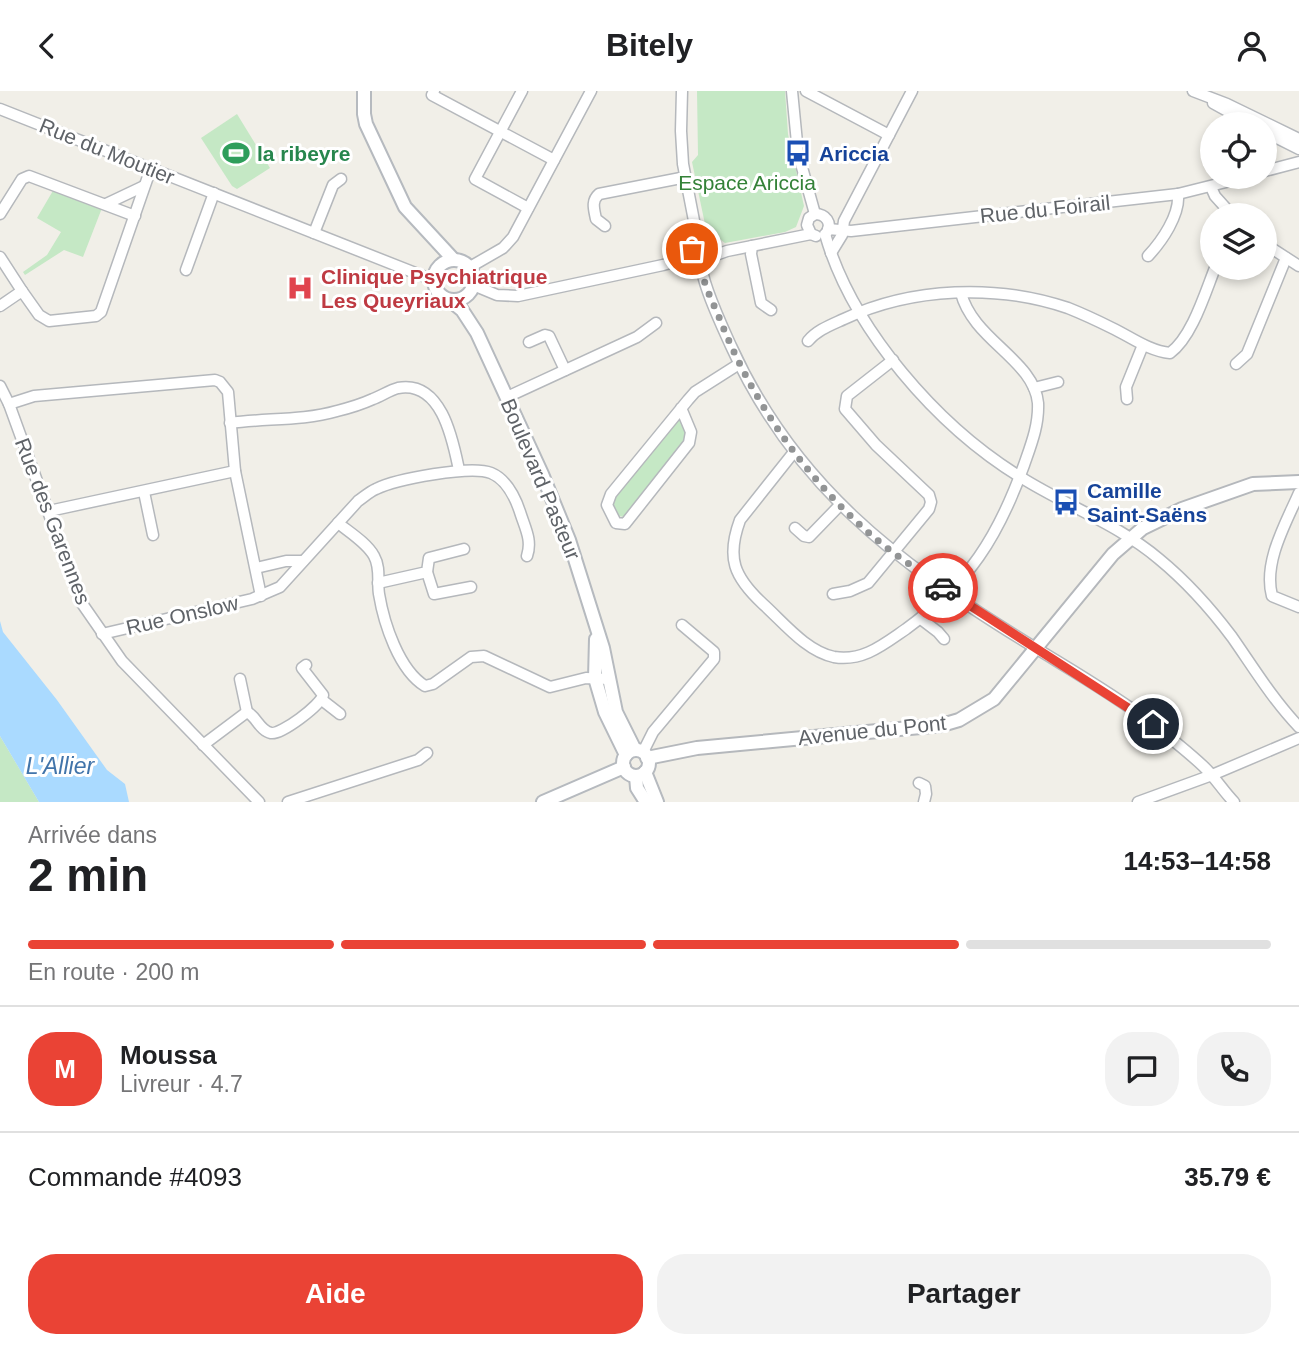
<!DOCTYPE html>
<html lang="fr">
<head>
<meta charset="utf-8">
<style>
	:root { --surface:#fff; --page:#f2f2f2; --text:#202124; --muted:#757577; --line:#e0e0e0; --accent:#ea4335 }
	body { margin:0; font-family:Helvetica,sans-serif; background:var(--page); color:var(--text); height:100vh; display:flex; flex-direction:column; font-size:26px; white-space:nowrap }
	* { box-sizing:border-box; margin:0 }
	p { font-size:23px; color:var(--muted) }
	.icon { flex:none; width:38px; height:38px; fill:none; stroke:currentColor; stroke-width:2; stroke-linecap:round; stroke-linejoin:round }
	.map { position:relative; height:711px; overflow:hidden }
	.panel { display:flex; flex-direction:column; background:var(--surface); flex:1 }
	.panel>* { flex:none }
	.tools { position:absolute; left:1200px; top:21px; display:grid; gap:14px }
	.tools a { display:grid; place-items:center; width:77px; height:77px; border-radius:50%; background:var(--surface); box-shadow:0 4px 10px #0003; font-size:35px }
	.pin { position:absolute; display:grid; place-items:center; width:60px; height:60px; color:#fff; margin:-30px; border:4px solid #fff; border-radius:50%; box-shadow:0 2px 7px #0007 }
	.courier { position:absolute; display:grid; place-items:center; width:70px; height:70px; margin:-35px; border:5px solid #ea4335; border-radius:50%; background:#fff; color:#222; box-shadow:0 2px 9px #0007 }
	.headline em { font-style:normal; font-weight:700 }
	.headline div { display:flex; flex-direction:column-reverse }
	.headline { display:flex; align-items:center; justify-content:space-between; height:119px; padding:0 28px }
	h1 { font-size:46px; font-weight:700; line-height:52px }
	.bar { display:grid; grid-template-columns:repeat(4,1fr); gap:10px 7px; align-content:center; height:84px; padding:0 28px }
	.bar i { height:9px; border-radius:5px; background:var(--line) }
	.bar .active { background:var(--accent) }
	.bar p { grid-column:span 4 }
	.line { display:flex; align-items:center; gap:18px; padding:0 28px; border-top:2px solid var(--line) }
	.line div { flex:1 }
	.round { display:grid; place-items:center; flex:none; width:74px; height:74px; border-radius:28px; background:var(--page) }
	.cta { display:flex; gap:14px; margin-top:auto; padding:14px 28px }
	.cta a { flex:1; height:80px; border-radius:28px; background:var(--accent); color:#fff; font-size:28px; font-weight:700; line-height:80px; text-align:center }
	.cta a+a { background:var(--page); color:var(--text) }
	header { display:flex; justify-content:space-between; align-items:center; height:91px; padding:0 28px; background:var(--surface); font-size:32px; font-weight:700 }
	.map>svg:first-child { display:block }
</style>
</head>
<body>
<header><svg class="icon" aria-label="back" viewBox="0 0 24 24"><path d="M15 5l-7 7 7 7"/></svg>Bitely<svg class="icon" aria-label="person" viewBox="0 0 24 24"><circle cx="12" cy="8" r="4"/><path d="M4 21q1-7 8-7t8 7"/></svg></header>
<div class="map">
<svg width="1299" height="711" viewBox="0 0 1299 711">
	<rect width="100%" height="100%" fill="#f1efe8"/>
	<g fill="#c5e8c5">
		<path d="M697,0H785L788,43L804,115L796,136L785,141L725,152L706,138L692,71L698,64Z"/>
		<path d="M237,23L270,77L237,98L232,95L201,47Z"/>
		<path d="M54,98L102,117L83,166L64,159L25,184L23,181L47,164L61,141L37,127Z"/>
		<path d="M679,328C686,332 687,342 686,350L625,426L618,425L612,414L615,405Z"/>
		<path d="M0,645L39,711H0Z"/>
	</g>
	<path fill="#aadaff" d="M0,530L3,541L57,609L107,679L125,693L129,711H39L0,645Z"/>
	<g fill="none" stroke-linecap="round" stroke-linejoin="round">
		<g stroke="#b5b8bc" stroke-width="13">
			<g id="minor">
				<path d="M434,0L432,4L554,69"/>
				<path d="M522,0L475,88L528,117"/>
				<path d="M682,0L681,40L683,73L696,140V151L692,162L698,169"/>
				<path d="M792,0L798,62L815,123"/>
				<path d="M806,0L889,44"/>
				<path d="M1193,0L1227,13L1299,48"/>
				<path d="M1213,12L1251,33"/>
				<path d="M0,18L433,189"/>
				<path d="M1265,41L1299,58"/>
				<path d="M1265,80L1299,71"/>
				<path d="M1211,96L1215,105L1232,124"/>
				<path d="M106,113L144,95"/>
				<path d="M0,123L22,88L29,85L135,125"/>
				<path d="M815,123L809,127L807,134L811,143L816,145"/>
				<path d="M815,123C826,123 832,132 827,141"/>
				<path d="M605,135L596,128C594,118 591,110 599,103L686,86"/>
				<path d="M828,138L851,140L1178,103L1246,86"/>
				<path d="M314,142L333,94L341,88"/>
				<path d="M825,143C852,238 938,336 1022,387C1067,415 1119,434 1159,468C1187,491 1211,518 1232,546C1253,576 1273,609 1299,636"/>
				<path d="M696,151L703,149L712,153L714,162L711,167"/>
				<path d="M1265,153L1299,175"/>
				<path d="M752,155L751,163L761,212L771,219"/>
				<path d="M831,162L842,144L844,130L912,0"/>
				<path d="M713,165L727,160L811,143"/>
				<path d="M1148,165C1162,150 1180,124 1178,103"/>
				<path d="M0,166L22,200"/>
				<path d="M701,171C701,191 722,235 731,255C794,394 895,470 1021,548C1064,575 1109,600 1150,631C1168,645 1187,660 1203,675C1215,686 1223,700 1234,711"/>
				<path d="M470,176L503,157L513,146L591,0"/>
				<path d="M186,179L214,102"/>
				<path d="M473,194L497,204L518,205L663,174L683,168H695"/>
				<path d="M0,215L22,200L39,224L49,230L96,225L101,221L151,77"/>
				<path d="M808,250C817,239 831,234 844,228C912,196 997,193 1068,217C1083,223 1098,230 1112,237C1131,246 1149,260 1170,262C1192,246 1205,202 1215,177"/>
				<path d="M529,251L545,244L549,245L565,279"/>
				<path d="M1236,273L1247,263L1286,167"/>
				<path d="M0,295L9,313L81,511L122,570L259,711"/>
				<path d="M1034,297L1058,291"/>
				<path d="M507,306L637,246L656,232"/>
				<path d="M1127,308L1126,296L1143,254"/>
				<path d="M9,313L34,305L215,289L220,291L228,301L235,380L261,505"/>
				<path d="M681,317L691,341L689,352L625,433L616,432L607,414L611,403L688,309L695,301L739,273"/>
				<path d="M230,332C266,327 302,330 337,320C349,317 362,313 373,308C381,305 390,299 398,297C442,289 453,350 459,379"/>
				<path d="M794,361L740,429C726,467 734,486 763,513C784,532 806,560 834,566C863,571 884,553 906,538C969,492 998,446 1024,374C1031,354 1039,334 1038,312C1034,269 973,249 961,202"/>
				<path d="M144,401L153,444"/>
				<path d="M1299,402C1286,432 1263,471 1272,505L1299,516"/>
				<path d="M49,420L235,380"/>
				<path d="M338,432C349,441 367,452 374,465C381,477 377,491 379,503C384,533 399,579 425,595L433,593L471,566L484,565L550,596L586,587L609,588"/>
				<path d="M795,437L804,445L809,446L840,414"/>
				<path d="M256,477L286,470H303"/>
				<path d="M427,481L434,503L471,496"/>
				<path d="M378,492L427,481L429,467L464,458"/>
				<path d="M833,503L850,500L868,492L929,418L931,411L929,404L876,354L845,318L847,305L893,269"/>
				<path d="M921,528L938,541L944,548"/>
				<path d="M102,543L252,508L280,496L358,410C364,406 369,401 376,398C396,388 471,374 491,382C508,389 516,408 521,424C526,439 532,450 527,465"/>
				<path d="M240,588L247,621"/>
				<path d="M322,609L340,623"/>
				<path d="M203,654L247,621C256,625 260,640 271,642C281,644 321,614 323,604L302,577L306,574"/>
				<path d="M643,661L653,641L714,568V561L682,534"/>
				<path d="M919,692L925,695L926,703L924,711"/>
				<path d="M288,711L418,669L427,662"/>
				<path d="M1138,711L1212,684L1299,647"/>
			</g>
		</g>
		<g stroke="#b5b8bc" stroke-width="16">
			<path id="tertiary" d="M647,667L697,657L942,634L959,629L994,608L1113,463L1143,437L1182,418L1253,393L1299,391"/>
		</g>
		<g stroke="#b6babf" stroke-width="16">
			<g id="secondary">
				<path d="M364,0V23L366,33L405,116L453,168"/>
				<circle cx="454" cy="189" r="20"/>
				<path d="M451,210L462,219L477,242L542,383L569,449L603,557L616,621L635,659"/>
				<path d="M596,548L595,587L605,621L626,664"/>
				<circle cx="636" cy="672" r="13"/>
				<path d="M645,681L657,711"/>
				<path d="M636,685L637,697L646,711"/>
				<path d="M543,711L624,676"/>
			</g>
		</g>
		<use href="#minor" stroke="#fff" stroke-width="10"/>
		<use href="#tertiary" stroke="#fff" stroke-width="12"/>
		<use href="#secondary" stroke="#fff" stroke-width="12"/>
	</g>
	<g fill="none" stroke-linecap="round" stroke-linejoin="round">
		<path stroke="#929495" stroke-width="7" stroke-dasharray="0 12.6" d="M692,158L693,165L701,171C701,190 714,213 721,231C755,316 811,395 882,453C902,469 923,482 943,497"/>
		<path stroke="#ea4335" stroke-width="9" d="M943,497L1153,633"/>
	</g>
	<defs>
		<g id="stadium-bare" transform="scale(2.1)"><path d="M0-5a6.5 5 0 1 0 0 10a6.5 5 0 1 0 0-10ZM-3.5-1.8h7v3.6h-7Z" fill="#2e9e5b" stroke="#fff" stroke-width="2.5" paint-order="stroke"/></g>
		<g id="bus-bare" transform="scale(2.1)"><path d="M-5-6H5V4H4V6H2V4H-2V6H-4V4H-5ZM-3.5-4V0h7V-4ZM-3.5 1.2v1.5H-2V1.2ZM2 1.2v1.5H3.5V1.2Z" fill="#1a4fb4" stroke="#fff" stroke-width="2.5" paint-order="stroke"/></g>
		<g id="hospital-bare" transform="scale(2.1)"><path d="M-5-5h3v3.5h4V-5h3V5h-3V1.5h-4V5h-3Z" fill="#e0444e" stroke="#fff" stroke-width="2.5" paint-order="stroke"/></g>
	</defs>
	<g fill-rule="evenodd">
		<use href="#stadium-bare" x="236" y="62"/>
		<use href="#bus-bare" x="798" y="62"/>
		<use href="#hospital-bare" x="300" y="197"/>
		<use href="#bus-bare" x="1066" y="411"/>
	</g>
	<g text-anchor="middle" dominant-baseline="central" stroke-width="6" stroke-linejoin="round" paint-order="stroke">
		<g font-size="21" fill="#5f6368" stroke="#fff">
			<text transform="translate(107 60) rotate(22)">Rue du Moutier</text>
			<text transform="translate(1045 118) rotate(-6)">Rue du Foirail</text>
			<text transform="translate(541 388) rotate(67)">Boulevard Pasteur</text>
			<text transform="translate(53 430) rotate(69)">Rue des Garennes</text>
			<text transform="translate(182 524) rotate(-13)">Rue Onslow</text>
			<text transform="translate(872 639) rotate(-6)">Avenue du Pont</text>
		</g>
		<g font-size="21" font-weight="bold" fill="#27864d" stroke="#fff" text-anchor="start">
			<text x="257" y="62">la ribeyre</text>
		</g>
		<g font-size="21" font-weight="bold" fill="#164399" stroke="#fff" text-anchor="start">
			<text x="819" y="62">Ariccia</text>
			<text x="1087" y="399">Camille<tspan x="1087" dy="24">Saint-Saëns</tspan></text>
		</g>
		<g font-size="21" fill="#348238" stroke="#fff">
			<text x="747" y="91">Espace Ariccia</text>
		</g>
		<g font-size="21" font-weight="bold" fill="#be3a42" stroke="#fff" text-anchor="start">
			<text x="321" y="185">Clinique Psychiatrique<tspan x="321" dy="24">Les Queyriaux</tspan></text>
		</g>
		<g font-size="23" font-style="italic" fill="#4174aa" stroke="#fff">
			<text x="60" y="675">L'Allier</text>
		</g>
	</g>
</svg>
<div class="tools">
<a><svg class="icon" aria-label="locate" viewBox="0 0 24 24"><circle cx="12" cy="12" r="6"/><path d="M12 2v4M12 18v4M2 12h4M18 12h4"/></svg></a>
<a><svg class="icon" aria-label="layers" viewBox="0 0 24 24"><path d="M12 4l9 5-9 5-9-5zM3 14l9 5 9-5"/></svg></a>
</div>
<div class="pin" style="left:692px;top:158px;background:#ea580c"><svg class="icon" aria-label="bag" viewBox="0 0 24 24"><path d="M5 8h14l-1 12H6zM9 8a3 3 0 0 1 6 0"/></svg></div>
<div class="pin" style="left:1153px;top:633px;background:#1f2937"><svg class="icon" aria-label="home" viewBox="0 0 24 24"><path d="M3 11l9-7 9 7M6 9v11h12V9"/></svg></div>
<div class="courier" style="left:943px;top:497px"><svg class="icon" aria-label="car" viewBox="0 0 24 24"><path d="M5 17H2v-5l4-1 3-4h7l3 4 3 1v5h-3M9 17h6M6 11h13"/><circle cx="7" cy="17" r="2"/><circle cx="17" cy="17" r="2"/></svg></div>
</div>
<section class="panel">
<div class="headline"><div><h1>2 min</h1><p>Arrivée dans</p></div><em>14:53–14:58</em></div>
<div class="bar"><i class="active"></i><i class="active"></i><i class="active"></i><i></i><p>En route · 200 m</p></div>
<div class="line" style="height:126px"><b class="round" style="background:var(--accent);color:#fff">M</b><div><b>Moussa</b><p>Livreur · 4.7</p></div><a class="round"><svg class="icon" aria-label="chat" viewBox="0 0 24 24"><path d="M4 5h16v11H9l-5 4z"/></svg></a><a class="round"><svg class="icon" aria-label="phone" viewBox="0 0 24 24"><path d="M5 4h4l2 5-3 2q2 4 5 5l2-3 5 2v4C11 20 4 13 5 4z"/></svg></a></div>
<div class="line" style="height:91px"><div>Commande #4093</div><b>35.79 €</b></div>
<div class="cta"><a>Aide</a><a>Partager</a></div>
</section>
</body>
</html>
